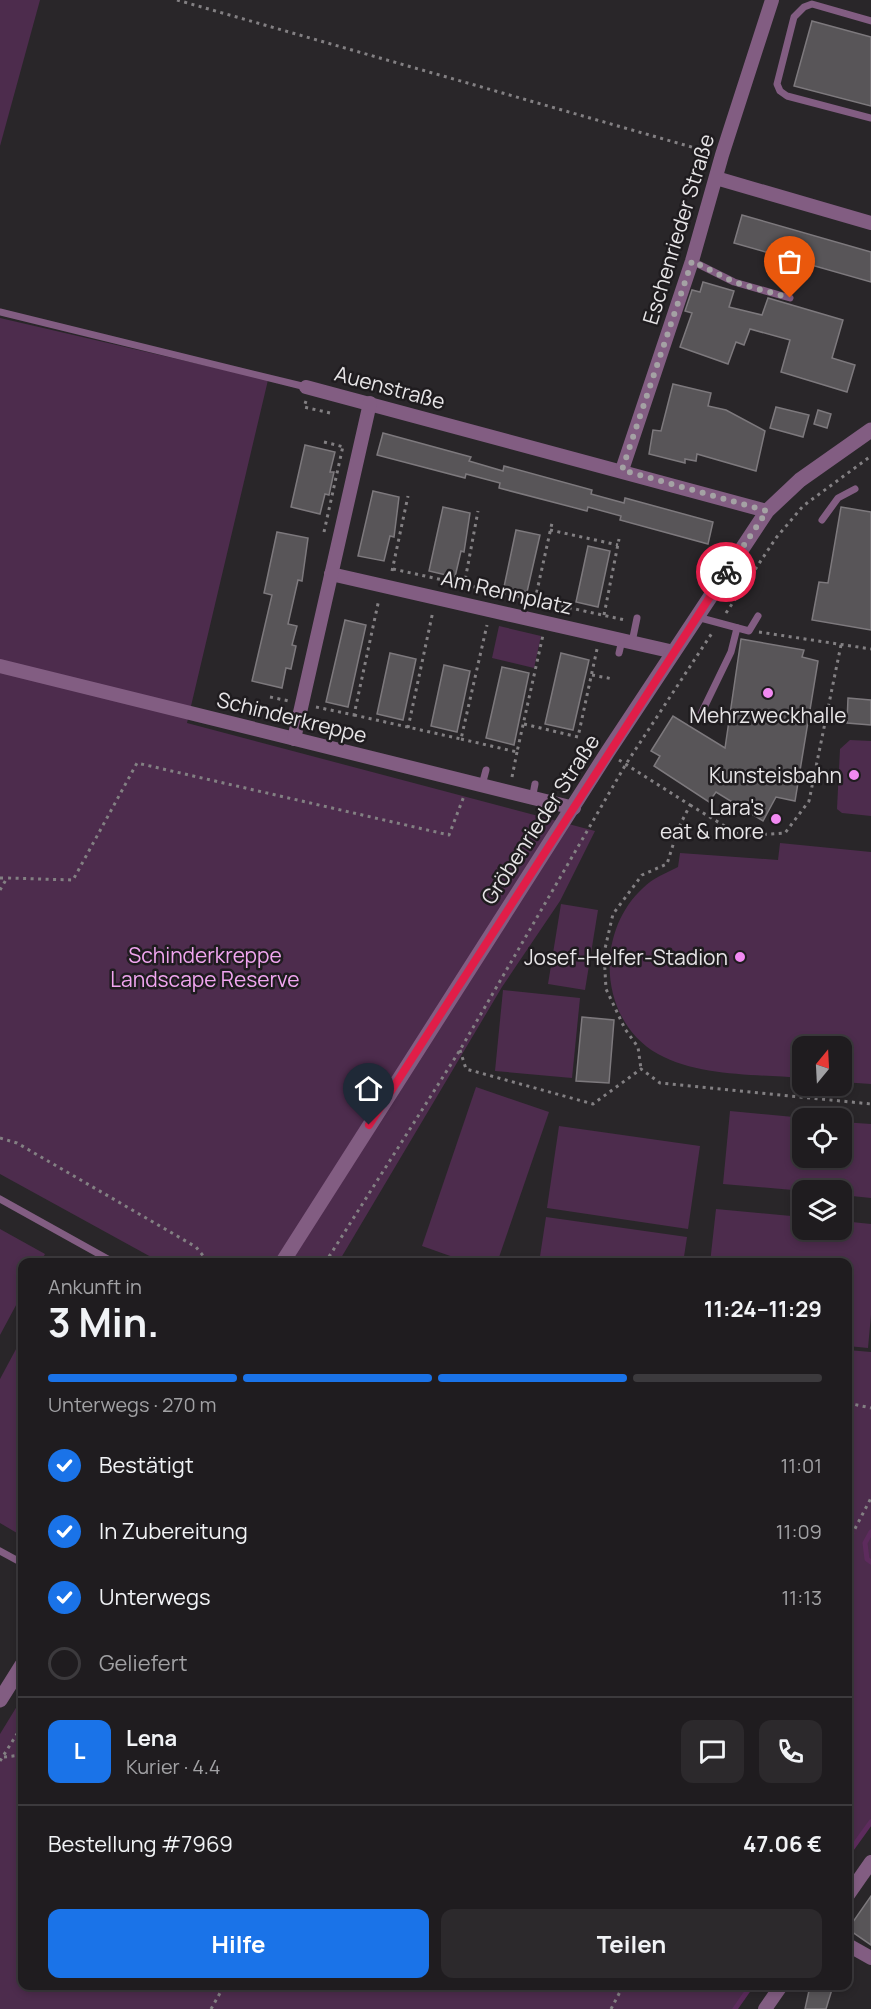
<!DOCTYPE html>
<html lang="de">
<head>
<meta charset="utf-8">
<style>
	:root { --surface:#1f1c1f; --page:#2c292c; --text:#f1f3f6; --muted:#a1a1a4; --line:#3c3a3d; --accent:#1a73e8 }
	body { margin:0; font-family:Manrope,sans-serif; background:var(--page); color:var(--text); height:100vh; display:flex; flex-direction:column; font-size:22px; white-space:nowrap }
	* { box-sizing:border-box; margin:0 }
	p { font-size:20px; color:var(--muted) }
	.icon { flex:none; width:33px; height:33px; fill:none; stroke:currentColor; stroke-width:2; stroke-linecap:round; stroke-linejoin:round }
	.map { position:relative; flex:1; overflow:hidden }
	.side { position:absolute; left:18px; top:1258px; width:834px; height:732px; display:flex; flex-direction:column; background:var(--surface); border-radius:12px; box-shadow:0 3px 9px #0003,0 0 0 2px var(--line) }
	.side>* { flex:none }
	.needle { width:39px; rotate:18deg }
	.buttons { position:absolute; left:792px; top:1036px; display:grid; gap:12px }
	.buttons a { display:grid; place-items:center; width:60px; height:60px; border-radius:12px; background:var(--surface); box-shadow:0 3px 9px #0003,0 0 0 2px var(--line); font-size:30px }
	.pin { position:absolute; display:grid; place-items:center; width:51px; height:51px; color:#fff; margin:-62px -26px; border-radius:50% 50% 50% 0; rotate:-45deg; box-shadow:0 0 6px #0007 }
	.pin .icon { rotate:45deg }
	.courier { position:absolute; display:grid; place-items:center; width:60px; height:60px; margin:-30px; border:4px solid #e11d48; border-radius:50%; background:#fff; color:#222; box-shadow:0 2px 8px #0007 }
	.head em { font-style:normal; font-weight:700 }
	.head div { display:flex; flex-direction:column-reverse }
	.head { display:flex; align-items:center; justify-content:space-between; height:102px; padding:0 30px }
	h1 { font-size:39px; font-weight:700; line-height:45px }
	.bar { display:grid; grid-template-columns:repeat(4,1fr); gap:9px 6px; align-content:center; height:72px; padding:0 30px }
	.bar i { height:8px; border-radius:4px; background:var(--line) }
	.bar .on { background:var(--accent) }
	.bar p { grid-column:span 4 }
	.line { display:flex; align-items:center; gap:15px; padding:0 30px; border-top:2px solid var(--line) }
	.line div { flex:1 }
	.round { display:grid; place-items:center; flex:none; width:63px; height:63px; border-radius:12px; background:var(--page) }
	ol { padding:0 30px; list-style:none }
	li { display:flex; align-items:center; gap:18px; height:66px }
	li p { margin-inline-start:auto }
	li .icon { padding:6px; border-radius:50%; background:var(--accent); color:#fff; stroke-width:4 }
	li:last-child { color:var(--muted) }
	li i { width:33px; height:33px; border:3px solid var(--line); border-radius:50% }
	.primary-button { display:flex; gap:12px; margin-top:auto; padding:12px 30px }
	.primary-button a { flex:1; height:69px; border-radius:12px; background:var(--accent); color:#fff; font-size:24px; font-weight:700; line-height:69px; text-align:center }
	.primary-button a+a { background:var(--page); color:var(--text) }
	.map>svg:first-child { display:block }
</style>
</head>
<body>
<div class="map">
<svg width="871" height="2009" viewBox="0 0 871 2009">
	<rect width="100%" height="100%" fill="#292629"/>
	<g fill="#4d2c4d">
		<path d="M0,0H40L0,146Z"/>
		<path d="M0,318L268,380L187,723L595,831L560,901L502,987L338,1263H162L0,1174Z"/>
		<path d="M499,626L541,636L534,668L492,658Z"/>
		<path d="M850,740L871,741V816L842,813L837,809L840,749Z"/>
		<path d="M780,843L871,852V1084L842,1082V1047H802V1078C756,1074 700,1077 658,1054C599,1021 594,933 643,888C653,878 666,873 678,867L680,853L778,860Z"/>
		<path d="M561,904L598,910L585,990L548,984Z"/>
		<path d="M503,990L580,998L572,1078L495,1071Z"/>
		<path d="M476,1087L549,1112L497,1263H470L422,1246Z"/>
		<path d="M730,1111L815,1119H802V1158H842V1122L871,1124V1198L842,1195V1191H804L723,1184Z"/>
		<path d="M559,1126L700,1146L688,1229L547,1208Z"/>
		<path d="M716,1209L802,1217V1230H842V1221L871,1224V1315L868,1348L848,1346V1263H710Z"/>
		<path d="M546,1217L687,1237L683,1263H539Z"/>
		<path d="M0,1229L45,1254L40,1263H22V1294L0,1335Z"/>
		<path d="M22,1338V1536L0,1523V1379Z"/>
		<path d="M848,1350L871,1352V1822L848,1854Z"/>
		<path d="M22,1698V1986H751L735,2009H0V1734Z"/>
	</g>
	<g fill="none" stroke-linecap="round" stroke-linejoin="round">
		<g stroke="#5d2b5d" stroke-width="5">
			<path d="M871,1532L865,1543L867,1559L871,1562"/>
			<path d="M848,1854L871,1822"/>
			<path d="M735,2009L751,1986"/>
		</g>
	</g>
	<g fill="#585558" stroke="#7d797d" stroke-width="1.5">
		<path d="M812,21L871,37V106L794,86Z"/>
		<path d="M742,215L871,252V282L734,243Z"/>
		<path d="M703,282L734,291L729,307L762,315L768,298L843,320L832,358L855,365L847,392L781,372L790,340L750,329L744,345L736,342L728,364L680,347L692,313L685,311L692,290L700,292Z"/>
		<path d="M673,384L711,393L708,406L726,410L765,431L756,471L697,454L696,461L685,459V463L649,454L653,430L661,431Z"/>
		<path d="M776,407L809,415L803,437L770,428Z"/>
		<path d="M818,410L831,414L827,428L814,424Z"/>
		<path d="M383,433L471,457L469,461L503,471L504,466L592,490L591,494L624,503L625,498L713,522L708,544L620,520L621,516L588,507L587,511L499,488L500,483L466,474L465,478L377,455Z"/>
		<path d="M305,445L335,452L330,472H334L329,495L325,494L320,514L291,507Z"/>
		<path d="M373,491L399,497L394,537L390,536L384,561L358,556Z"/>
		<path d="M443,507L470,513L464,552L461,551L455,577L429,571Z"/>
		<path d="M841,507L871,512V630L812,620L819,582L828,583Z"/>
		<path d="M516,530L540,535L527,592L504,587Z"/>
		<path d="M277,532L308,538L302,581L298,580L288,624L297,626L292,645L296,646L291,669L286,668L282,688L252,681L272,595L264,593Z"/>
		<path d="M588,546L610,551L598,607L576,602Z"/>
		<path d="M345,620L366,625L348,707L326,702Z"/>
		<path d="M741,639L804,650L802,657L818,661L795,801L776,797L763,821L716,792L709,802L654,766L660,756L651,751L673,716L725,748Z"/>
		<path d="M390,653L416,659L403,720L377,714Z"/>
		<path d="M561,653L589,660L573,730L545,724Z"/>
		<path d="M444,665L470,671L457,732L431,726Z"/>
		<path d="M502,667L529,673L514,745L486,738Z"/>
		<path d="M848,698L871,700V725L847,723Z"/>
		<path d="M582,1017L614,1020L609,1083L576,1081Z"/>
		<path d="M871,1896V1945L848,1929Z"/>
		<path d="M810,1986H833L826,2009H805Z"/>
	</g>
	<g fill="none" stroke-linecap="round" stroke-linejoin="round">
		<g stroke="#838083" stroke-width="3" stroke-dasharray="3 4.5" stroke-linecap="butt">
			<path d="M177,0L709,152"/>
			<path d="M306,401L304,407L330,413"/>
			<path d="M324,442L344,447"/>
			<path d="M550,530L618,545"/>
			<path d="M324,532L343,446"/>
			<path d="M393,569L625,620"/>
			<path d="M392,571L408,496"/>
			<path d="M464,586L478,511"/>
			<path d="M535,600L552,523"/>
			<path d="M726,613L776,538L803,506L871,456"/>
			<path d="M604,615L619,539"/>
			<path d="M759,632L871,649"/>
			<path d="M592,675L613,679"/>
			<path d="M270,697L289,701"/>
			<path d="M316,707L354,715L379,599"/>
			<path d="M354,715L461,739L487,625"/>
			<path d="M524,724L578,737L597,649"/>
			<path d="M408,728L433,611"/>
			<path d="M461,739L517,752L543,635"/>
			<path d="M619,760L690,805L678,829L667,864L642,875L613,914L604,953L606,989L625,1029L638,1047L641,1069"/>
			<path d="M512,777L517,752"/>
			<path d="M690,805L741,836L785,833L809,801L841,645"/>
			<path d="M0,878H7"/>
			<path d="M0,890L7,878L73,880L137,763L449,835L464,796"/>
			<path d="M460,1050L466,1069L593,1104L641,1069L660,1083L871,1104"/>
			<path d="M0,1138L17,1143L196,1247L209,1263"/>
			<path d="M325,1263L460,1050L626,764L712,633"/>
			<path d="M848,1403L871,1408"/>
			<path d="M848,1542L871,1498"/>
			<path d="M4,1757L22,1755"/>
			<path d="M0,1761L22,1726"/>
			<path d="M211,2009L224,1986"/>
			<path d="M611,2009L623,1986"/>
		</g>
		<g stroke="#825d82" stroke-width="7">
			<path d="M871,21L812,4L804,7L794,17L777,84L780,91L787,96L871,118"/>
			<path d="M692,261L734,282L790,298"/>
			<path d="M0,312L306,387"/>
			<path d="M822,520L838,498L855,489"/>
			<path d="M697,617L749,631L758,616"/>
			<path d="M632,642L637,618"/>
			<path d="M619,653L622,640"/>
			<path d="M700,716L731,652L737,628"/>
			<path d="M482,785L486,770"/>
			<path d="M532,799L535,784"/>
			<path d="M0,1199L115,1263"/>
			<path d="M0,1551L22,1563"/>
		</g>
		<g stroke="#825d82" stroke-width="14">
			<path d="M716,178L871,223"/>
			<path d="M306,387L767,511"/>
			<path d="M622,470L692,261L722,155L772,0"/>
			<path d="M331,574L674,652"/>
			<path d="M0,666L574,808"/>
			<path d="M294,739L370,403"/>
			<path d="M848,1895L871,1862"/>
			<path d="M848,1945L871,1958"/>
			<path d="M765,2009L781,1986"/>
		</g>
		<g stroke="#825d82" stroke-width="15">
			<path d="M282,1263L607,753L767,511L800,480L871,430"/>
			<path d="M0,1700L22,1665"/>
		</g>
	</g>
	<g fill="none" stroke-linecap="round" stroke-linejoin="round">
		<path stroke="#a4a2a4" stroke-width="6" stroke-dasharray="0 10.8" d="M726,572L767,511L622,470L692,261L734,282L790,298"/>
		<path stroke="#e11d48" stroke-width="8" d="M369,1125L726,572"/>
	</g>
	<g fill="#f28af2" stroke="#1f1c1f" stroke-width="2">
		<circle cx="768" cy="693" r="6"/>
		<circle cx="854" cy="775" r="6"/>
		<circle cx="776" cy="819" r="6"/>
		<circle cx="740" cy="957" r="6"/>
	</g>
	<g text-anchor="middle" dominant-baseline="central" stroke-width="5" stroke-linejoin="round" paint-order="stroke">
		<g font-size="21" fill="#e7e5e7" stroke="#1f1c1f">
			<text transform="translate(678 229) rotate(-73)">Eschenrieder Straße</text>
			<text transform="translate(390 387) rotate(15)">Auenstraße</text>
			<text transform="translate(507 592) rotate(13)">Am Rennplatz</text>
			<text transform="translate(292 717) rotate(14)">Schinderkreppe</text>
			<text transform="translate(540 819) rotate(-57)">Gröbenrieder Straße</text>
		</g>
		<g font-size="21" fill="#e7e5e7" stroke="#1f1c1f" text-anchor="end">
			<text x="768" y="715" text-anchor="middle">Mehrzweckhalle</text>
			<text x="842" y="775">Kunsteisbahn</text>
			<text x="764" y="807">Lara's<tspan x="764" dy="24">eat &amp; more</tspan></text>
			<text x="728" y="957">Josef-Helfer-Stadion</text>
		</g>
		<g font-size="21" fill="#f1a6f0" stroke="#1f1c1f">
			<text x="205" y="955">Schinderkreppe<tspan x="205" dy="24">Landscape Reserve</tspan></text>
		</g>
	</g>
</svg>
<div class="buttons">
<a><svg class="needle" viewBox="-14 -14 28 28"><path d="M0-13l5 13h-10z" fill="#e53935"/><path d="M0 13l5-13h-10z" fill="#a1a1a4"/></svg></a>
<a><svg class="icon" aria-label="locate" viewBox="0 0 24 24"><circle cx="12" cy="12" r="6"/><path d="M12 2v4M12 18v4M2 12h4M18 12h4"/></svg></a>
<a><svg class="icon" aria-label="layers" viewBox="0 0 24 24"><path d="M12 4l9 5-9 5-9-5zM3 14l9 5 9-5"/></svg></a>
</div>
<div class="pin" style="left:790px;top:298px;background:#ea580c"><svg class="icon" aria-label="bag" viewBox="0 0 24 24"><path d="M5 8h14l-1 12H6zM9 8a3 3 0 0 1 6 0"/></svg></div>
<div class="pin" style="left:369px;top:1125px;background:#1f2937"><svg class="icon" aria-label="home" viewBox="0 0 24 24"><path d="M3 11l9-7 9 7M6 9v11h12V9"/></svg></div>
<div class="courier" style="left:726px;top:572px"><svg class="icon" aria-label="bike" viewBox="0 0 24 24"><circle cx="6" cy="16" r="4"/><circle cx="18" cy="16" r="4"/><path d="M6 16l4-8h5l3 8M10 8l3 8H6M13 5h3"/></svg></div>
<section class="side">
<div class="head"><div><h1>3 Min.</h1><p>Ankunft in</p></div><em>11:24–11:29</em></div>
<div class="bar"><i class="on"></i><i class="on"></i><i class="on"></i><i></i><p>Unterwegs · 270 m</p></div>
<ol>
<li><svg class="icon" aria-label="check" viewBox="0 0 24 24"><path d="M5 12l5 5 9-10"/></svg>Bestätigt<p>11:01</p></li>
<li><svg class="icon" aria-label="check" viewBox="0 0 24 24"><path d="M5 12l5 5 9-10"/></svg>In Zubereitung<p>11:09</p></li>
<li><svg class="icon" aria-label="check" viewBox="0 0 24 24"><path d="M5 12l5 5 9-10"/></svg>Unterwegs<p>11:13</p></li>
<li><i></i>Geliefert</li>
</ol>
<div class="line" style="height:108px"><b class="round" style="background:var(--accent);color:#fff">L</b><div><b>Lena</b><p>Kurier · 4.4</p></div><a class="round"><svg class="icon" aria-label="chat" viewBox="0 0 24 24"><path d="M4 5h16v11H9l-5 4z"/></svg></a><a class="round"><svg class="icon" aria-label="phone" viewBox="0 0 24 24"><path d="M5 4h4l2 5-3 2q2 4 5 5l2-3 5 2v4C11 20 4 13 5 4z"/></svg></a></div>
<div class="line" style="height:78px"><div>Bestellung #7969</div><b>47.06 €</b></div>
<div class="primary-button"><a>Hilfe</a><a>Teilen</a></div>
</section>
</div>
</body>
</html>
